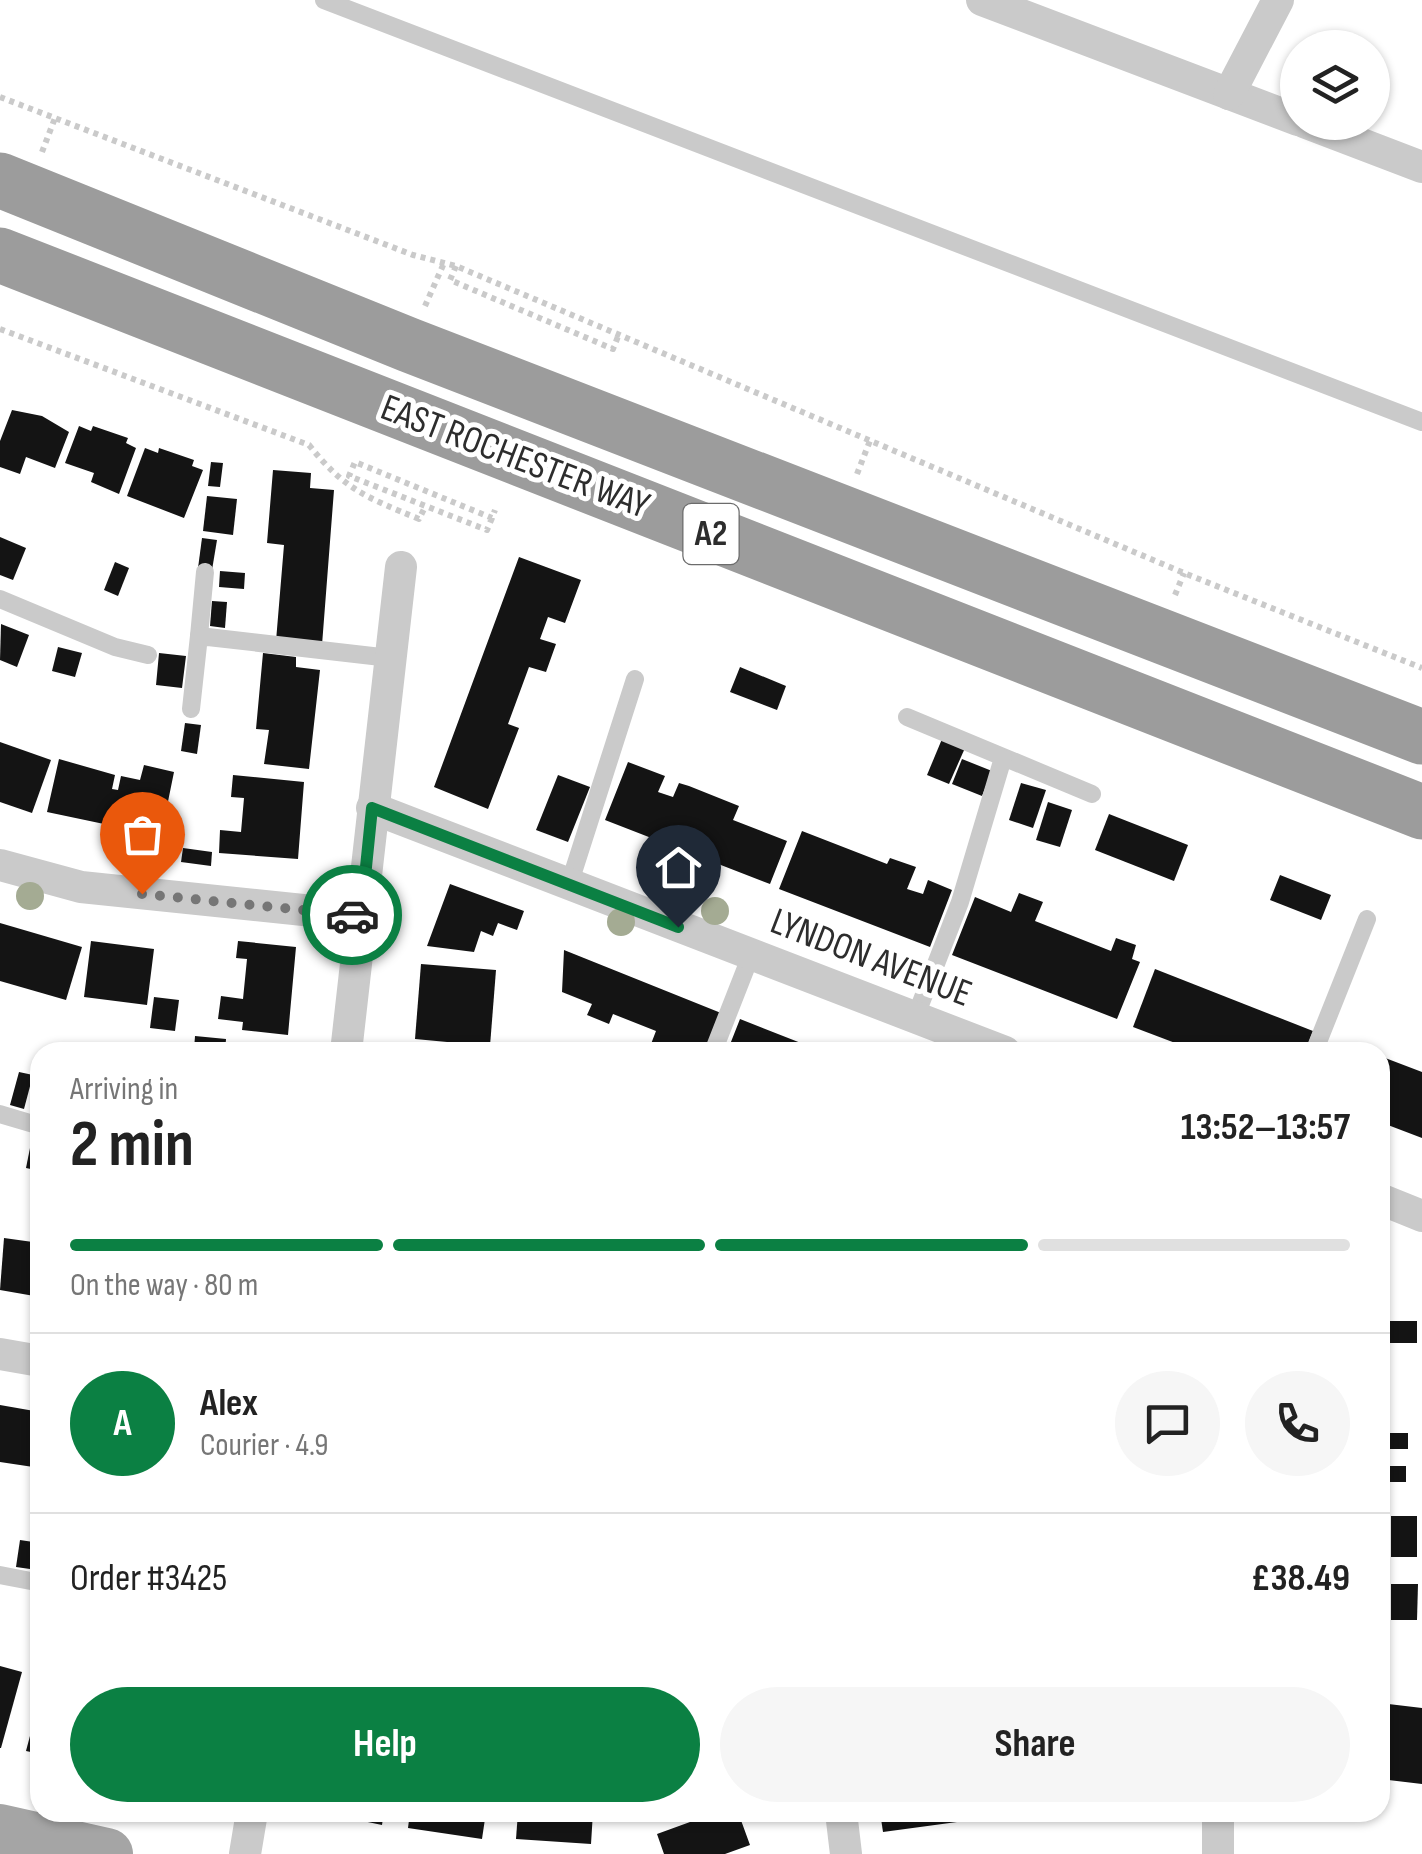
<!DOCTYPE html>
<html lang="en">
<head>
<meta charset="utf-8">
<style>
	:root { --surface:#fff; --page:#f6f6f6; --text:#222; --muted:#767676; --line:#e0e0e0; --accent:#0b8043 }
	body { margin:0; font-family:"Sofia Sans Condensed",sans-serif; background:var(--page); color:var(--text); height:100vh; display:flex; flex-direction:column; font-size:38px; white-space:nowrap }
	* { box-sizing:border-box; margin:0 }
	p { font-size:32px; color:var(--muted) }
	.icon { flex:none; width:55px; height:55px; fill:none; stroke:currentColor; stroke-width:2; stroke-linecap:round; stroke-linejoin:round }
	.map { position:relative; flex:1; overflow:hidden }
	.side { position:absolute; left:30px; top:1042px; width:1360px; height:780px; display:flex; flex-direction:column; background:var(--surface); border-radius:30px; box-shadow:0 2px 8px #0004 }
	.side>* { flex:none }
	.buttons { position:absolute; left:1280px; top:30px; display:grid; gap:20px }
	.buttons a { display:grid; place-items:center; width:110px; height:110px; border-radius:50%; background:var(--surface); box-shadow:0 2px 8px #0004; font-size:50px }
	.pin { position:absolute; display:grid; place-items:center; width:85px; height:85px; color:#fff; margin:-102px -42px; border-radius:50% 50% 50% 0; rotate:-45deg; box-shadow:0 0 10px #0007 }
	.pin .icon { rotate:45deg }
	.courier { position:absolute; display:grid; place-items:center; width:100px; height:100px; margin:-50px; border:8px solid #0b8043; border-radius:50%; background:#fff; color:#222; box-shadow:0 2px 12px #0007 }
	.summary em { font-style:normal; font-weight:700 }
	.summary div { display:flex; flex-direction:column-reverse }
	.summary { display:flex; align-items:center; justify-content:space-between; height:170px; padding:0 40px }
	h1 { font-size:65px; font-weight:700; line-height:75px }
	.bar { display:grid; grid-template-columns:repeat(4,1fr); gap:15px 10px; align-content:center; height:120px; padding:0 40px }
	.bar i { height:12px; border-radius:8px; background:var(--line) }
	.bar .current { background:var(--accent) }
	.bar p { grid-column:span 4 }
	.line { display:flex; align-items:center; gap:25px; padding:0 40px; border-top:2px solid var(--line) }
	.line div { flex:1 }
	.round { display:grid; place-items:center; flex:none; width:105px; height:105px; border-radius:52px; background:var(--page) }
	.button { display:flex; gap:20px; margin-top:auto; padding:20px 40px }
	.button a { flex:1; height:115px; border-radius:60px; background:var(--accent); color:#fff; font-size:40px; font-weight:700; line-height:115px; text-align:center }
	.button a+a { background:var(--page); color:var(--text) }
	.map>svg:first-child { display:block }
</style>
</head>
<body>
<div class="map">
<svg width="1422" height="1854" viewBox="0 0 1422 1854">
	<rect width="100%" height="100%" fill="#fff"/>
	<g fill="#141414">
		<path d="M12,410L42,416L69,432L55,468L26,457L20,474L0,467V441Z"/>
		<path d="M79,426L91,431L93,426L128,438L126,443L136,448L119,494L91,482L94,473L65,463Z"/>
		<path d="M145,448L158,453L159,448L194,460L192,466L203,470L184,518L127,496Z"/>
		<path d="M211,462L223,463L220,487L208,486Z"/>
		<path d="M273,470L311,473L310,488L334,490L322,645L276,641L284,545L267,543Z"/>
		<path d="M207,496L237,499L233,535L203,531Z"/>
		<path d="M0,537L26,548L13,580L0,575Z"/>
		<path d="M202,538L217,540L212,570L198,568Z"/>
		<path d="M519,557L581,580L565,623L548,617L540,639L556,644L546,672L529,667L508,724L519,728L488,809L434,787Z"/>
		<path d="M115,562L129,568L118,596L104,590Z"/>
		<path d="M220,571L245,573L244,589L219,587Z"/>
		<path d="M212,601L227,602L225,628L210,626Z"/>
		<path d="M1,624L29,635L17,667L0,660Z"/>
		<path d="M58,647L82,653L75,677L52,671Z"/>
		<path d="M159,653L186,656L182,688L156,685Z"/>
		<path d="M263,653L296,657V667L320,670L309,769L264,764L269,730L256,729Z"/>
		<path d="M740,667L786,686L777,710L730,692Z"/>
		<path d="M185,723L201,725L197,754L181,751Z"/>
		<path d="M942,739L965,748L949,784L927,775Z"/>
		<path d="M0,742L51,760L32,813L0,802Z"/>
		<path d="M59,759L115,775L112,789L118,790L121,776L140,780L144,765L174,772L161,836L47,812Z"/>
		<path d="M962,759L992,771L982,796L952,784Z"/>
		<path d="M628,762L665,776L658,792L673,797L679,783L689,786L739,806L733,820L787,841L770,884L605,820Z"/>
		<path d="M233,775L304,782L298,859L219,853L220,830L241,832L244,798L231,797Z"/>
		<path d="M558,775L590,787L568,842L536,830Z"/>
		<path d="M1021,783L1046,790L1033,828L1009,820Z"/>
		<path d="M1048,802L1072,810L1060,847L1036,840Z"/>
		<path d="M1109,814L1188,845L1174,881L1095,850Z"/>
		<path d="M802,831L887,864L890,858L916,867L907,889L923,894L928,880L952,890L930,947L779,889Z"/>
		<path d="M183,848L212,852L211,866L181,862Z"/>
		<path d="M1280,875L1331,895L1321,920L1270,900Z"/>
		<path d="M450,884L524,911L517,930L498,923L493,936L481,931L474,952L427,946Z"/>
		<path d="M1019,893L1043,902L1035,921L1111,951L1116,938L1136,945L1132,959L1140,962L1117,1019L952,955L975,897L1011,912Z"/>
		<path d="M0,923L82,947L66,1000L0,981Z"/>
		<path d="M91,941L154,949L147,1005L84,997Z"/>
		<path d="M238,941L296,947L288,1035L242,1030L243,1022L218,1019L221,996L243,999L247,959L236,958Z"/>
		<path d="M564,950L721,1013L705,1052H672L651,1044L656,1031L613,1014L609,1024L587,1015L592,1004L562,992Z"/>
		<path d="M421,964L496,970L490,1046L415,1039Z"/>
		<path d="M1155,969L1313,1031L1305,1052H1199L1133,1027Z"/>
		<path d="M154,997L179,1000L175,1031L150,1028Z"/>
		<path d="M740,1019L806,1045L824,1052H727Z"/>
		<path d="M195,1036L226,1039L225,1052L194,1050Z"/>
		<path d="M1380,1056L1422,1072V1138L1380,1122Z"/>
		<path d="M19,1072L33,1075L24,1109L10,1105Z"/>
		<path d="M31,1143L40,1145V1171L26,1168Z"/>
		<path d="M4,1238L40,1243V1297L0,1290Z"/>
		<rect x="1385" y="1321" width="32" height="22"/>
		<path d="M0,1405L40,1412V1468L0,1462Z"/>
		<rect x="1380" y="1433" width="28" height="16"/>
		<rect x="1380" y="1466" width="26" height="16"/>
		<rect x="1391" y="1516" width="26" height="41"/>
		<path d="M20,1540L40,1543L37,1570L16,1567Z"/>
		<path d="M1391,1584H1418L1417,1620H1391Z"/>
		<path d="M0,1666L22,1672L1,1748H0Z"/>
		<path d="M39,1702L40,1703V1754L26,1751Z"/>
		<path d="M1380,1703L1422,1708V1784L1380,1779Z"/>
		<path d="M320,1812H384L382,1825Z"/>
		<path d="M410,1812H486L482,1839L408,1828Z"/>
		<path d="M518,1812H593L591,1844L516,1839Z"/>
		<path d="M700,1812H738L750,1845L725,1854H664L657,1834L690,1822L688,1817Z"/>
		<path d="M880,1812H955L957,1822L883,1832Z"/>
	</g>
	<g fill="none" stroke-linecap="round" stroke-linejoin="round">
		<g stroke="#cacaca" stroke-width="6" stroke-dasharray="5 5" stroke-linecap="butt">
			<path d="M0,97L413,255L456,266L1184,573L1422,668"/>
			<path d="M42,152L55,118"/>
			<path d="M456,266L450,280L613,349L619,334"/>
			<path d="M425,306L444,263"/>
			<path d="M0,329L309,445C345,490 366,497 419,519L425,507"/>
			<path d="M857,474L871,438"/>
			<path d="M492,518L487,530L349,476L355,462L492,518L495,510"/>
			<path d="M1175,595L1184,573"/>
		</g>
		<g stroke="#cacaca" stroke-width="18">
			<path d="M324,0L1422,422"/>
			<path d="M0,599L115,647L148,655"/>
			<path d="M199,636L205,572"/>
			<path d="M191,709L199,636L390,658"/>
			<path d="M907,717L1092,794"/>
			<path d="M569,885L635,679"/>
			<path d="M915,1018L960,902L1003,758"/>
			<path d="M713,1052L751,955"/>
			<path d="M1314,1052L1367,919"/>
			<path d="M0,1114L40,1126"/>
			<path d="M0,1575L36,1582"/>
		</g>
		<g stroke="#cacaca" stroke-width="32">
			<path d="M982,0L1298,120"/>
			<path d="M1229,94L1278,0"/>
			<path d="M1304,122L1422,167"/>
			<path d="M372,808L1005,1052"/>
			<path d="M0,865L81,887L361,916"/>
			<path d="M346,1052L401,567"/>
			<path d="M1380,1199L1422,1216"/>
			<path d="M0,1354L40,1361"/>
			<path d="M841,1812L846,1854"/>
			<path d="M1218,1812V1854"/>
			<path d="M245,1854L252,1812"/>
		</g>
		<path stroke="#a5a5a5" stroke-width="52" d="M0,1830L107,1854"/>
		<g stroke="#9c9c9c" stroke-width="55">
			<path d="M0,180L409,345L1422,737"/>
			<path d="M0,255L1422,812"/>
		</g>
	</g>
	<g fill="#a4ab93">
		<circle cx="30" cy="896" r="14"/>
		<circle cx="715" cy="911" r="14"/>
		<circle cx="621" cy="922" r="14"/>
	</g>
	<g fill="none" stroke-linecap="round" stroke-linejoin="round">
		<path stroke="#767676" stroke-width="10" stroke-dasharray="0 18" d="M142,894L352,915"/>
		<path stroke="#0b8043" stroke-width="12" d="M352,915L361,916L372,808L678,927"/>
	</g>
	<g text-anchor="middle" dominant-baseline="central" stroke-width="10" stroke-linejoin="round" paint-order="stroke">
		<rect fill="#fff" stroke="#6c6c6c" stroke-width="2.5" x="683.5" y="504" width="55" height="60" rx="8"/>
		<g font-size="35" font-weight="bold" fill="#2d2d2d">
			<text x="711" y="534">A2</text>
		</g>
		<g font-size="38" fill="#2d2d2d" stroke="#fff">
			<text transform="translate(515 457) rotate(21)">EAST ROCHESTER WAY</text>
			<text transform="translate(871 958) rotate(21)">LYNDON AVENUE</text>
		</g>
	</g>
</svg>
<div class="buttons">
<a><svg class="icon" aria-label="layers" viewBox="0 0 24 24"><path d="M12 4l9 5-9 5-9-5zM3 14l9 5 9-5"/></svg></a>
</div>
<div class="pin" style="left:142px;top:894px;background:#ea580c"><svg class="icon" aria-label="bag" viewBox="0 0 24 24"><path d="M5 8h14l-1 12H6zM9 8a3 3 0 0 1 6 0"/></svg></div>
<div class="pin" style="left:678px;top:927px;background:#1f2937"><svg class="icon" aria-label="home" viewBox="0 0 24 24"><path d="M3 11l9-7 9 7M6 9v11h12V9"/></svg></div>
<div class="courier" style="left:352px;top:915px"><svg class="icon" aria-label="car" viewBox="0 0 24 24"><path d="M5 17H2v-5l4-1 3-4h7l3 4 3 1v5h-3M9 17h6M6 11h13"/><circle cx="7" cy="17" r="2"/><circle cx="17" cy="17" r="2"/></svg></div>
<section class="side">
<div class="summary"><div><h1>2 min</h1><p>Arriving in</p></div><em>13:52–13:57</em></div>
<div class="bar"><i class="current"></i><i class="current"></i><i class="current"></i><i></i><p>On the way · 80 m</p></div>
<div class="line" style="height:180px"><b class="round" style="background:var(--accent);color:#fff">A</b><div><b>Alex</b><p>Courier · 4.9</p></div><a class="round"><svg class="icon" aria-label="chat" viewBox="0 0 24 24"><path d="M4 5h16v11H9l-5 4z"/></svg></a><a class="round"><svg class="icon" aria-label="phone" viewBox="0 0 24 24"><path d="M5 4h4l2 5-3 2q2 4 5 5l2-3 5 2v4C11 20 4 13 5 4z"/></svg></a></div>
<div class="line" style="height:130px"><div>Order #3425</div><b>£38.49</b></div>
<div class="button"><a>Help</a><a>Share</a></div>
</section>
</div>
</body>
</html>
